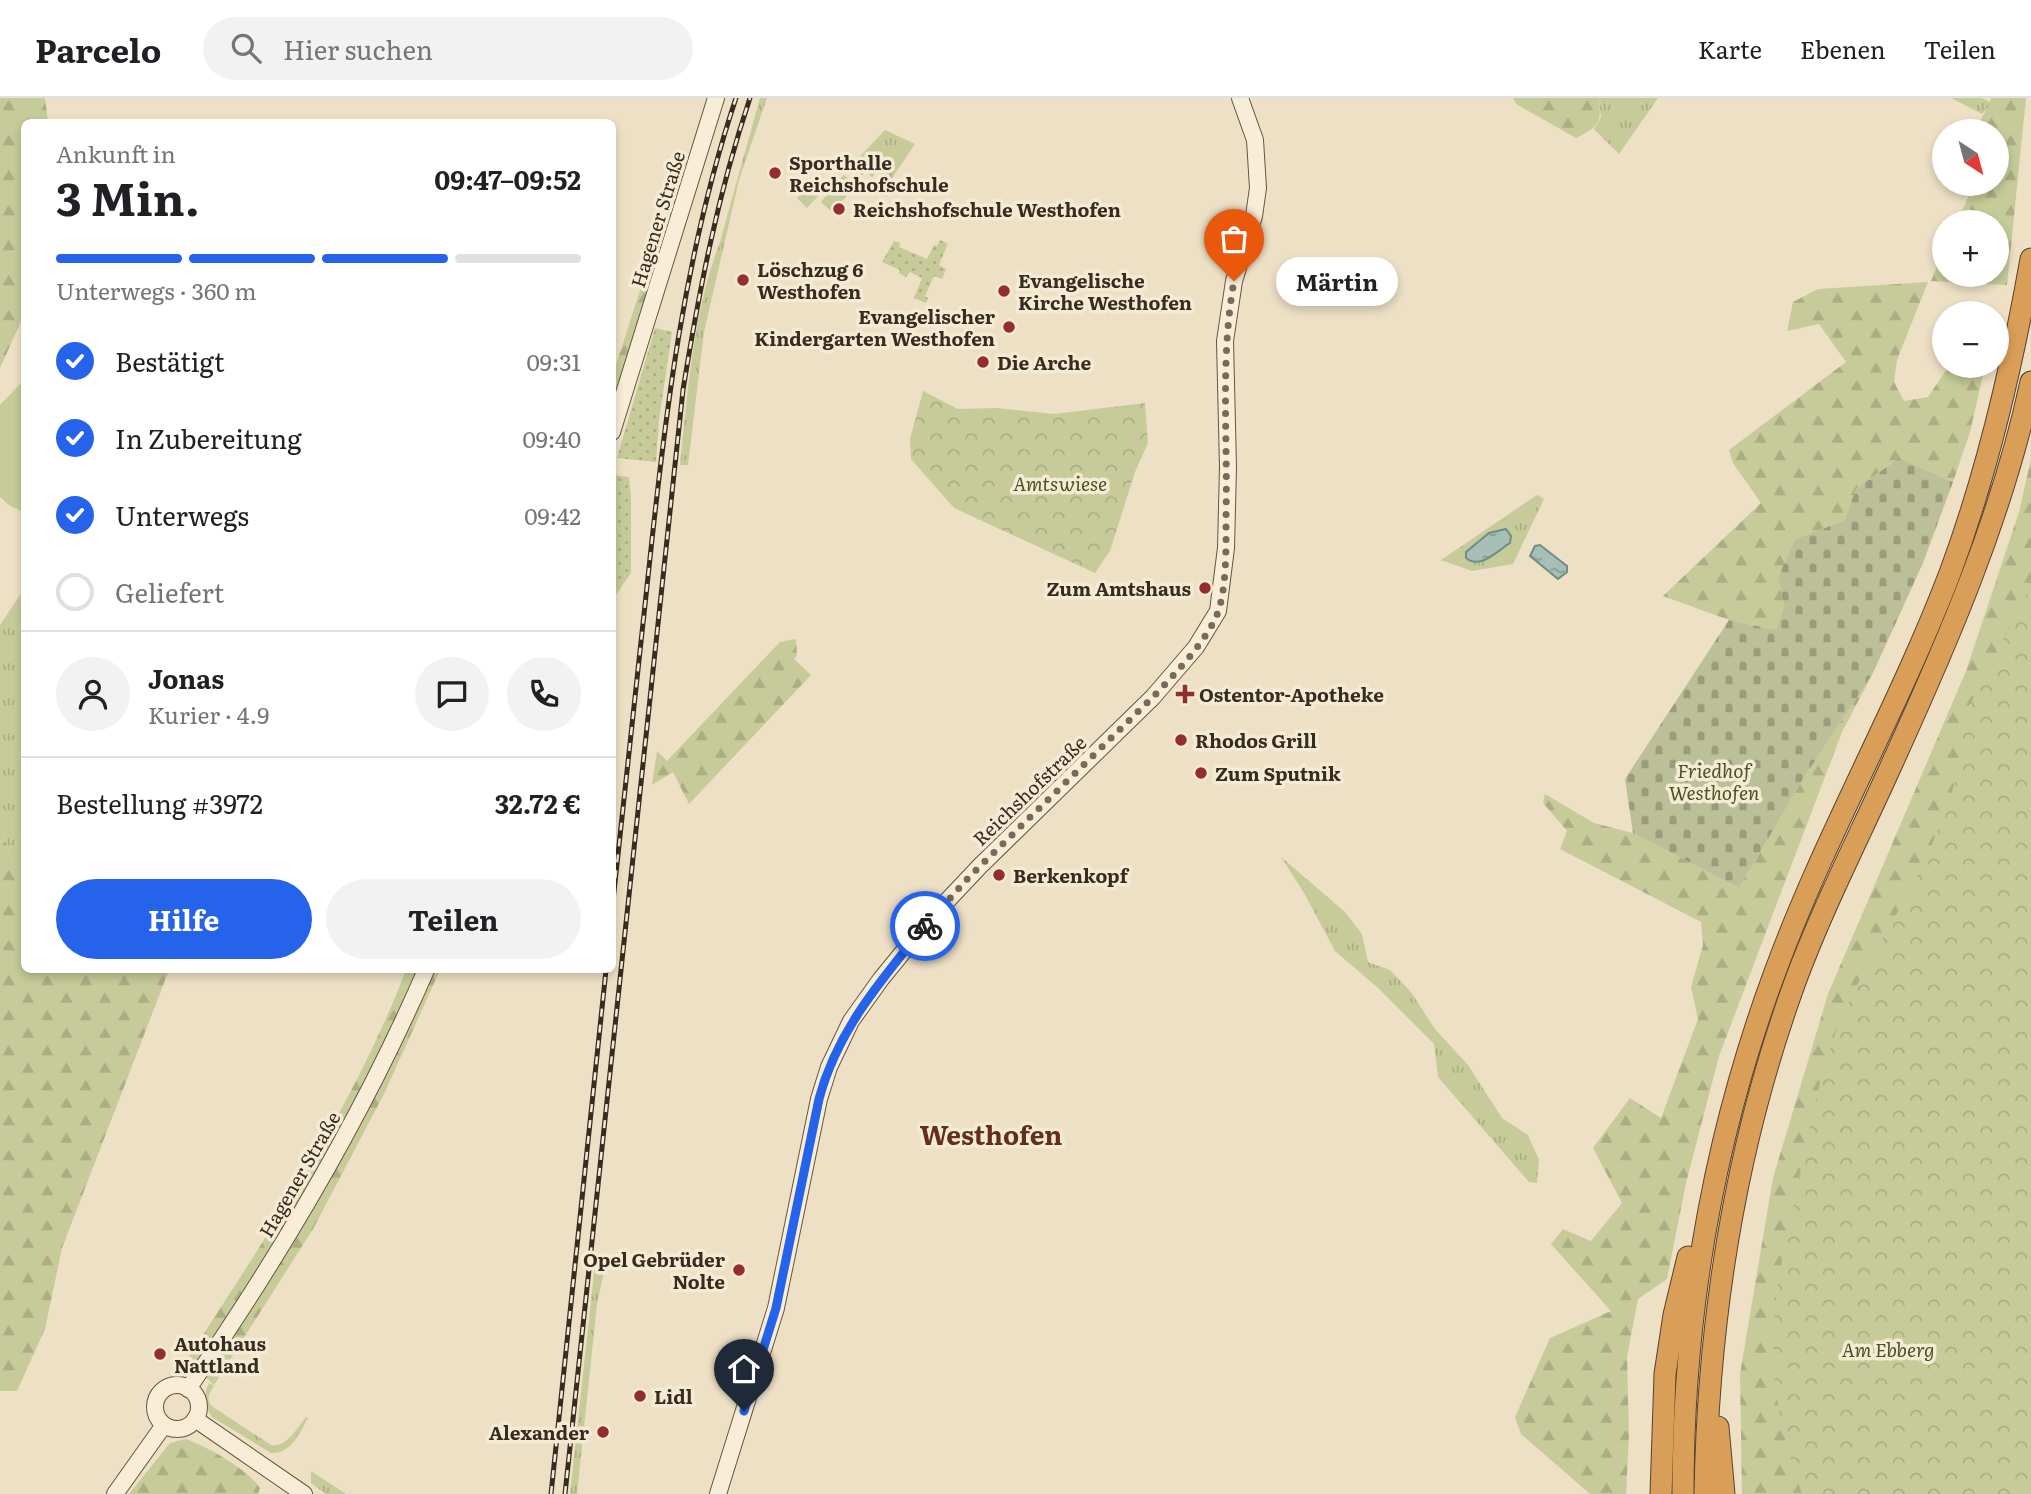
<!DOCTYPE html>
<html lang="de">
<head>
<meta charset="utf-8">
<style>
	:root { --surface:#fff; --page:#f2f2f2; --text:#202124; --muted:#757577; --line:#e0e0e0; --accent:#2563eb }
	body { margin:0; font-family:Literata,serif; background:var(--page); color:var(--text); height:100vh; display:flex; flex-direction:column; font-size:26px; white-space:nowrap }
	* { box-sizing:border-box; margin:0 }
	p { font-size:23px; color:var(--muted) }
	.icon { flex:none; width:38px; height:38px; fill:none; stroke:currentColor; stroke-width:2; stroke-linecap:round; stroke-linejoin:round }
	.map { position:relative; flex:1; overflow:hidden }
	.sheet { position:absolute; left:21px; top:21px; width:595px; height:854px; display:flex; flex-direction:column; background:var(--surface); border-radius:10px; box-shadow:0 4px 10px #0003 }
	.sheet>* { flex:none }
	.needle { width:46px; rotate:144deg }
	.controls { position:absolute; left:1932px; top:21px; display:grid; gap:14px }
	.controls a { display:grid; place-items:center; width:77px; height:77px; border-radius:50%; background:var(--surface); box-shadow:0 4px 10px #0003; font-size:35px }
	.pin { position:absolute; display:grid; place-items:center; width:60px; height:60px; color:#fff; margin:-72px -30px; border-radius:50% 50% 50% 0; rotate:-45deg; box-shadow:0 0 7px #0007 }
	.pin .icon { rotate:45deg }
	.courier { position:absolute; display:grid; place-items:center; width:70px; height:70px; margin:-35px; border:5px solid #2563eb; border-radius:50%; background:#fff; color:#222; box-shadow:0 2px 9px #0007 }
	.bubble { position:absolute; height:49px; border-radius:24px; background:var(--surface); box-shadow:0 4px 10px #0003; font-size:23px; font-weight:700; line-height:49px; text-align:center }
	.overview em { font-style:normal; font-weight:700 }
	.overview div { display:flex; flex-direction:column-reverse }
	.overview { display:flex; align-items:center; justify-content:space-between; height:119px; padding:0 35px }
	h1 { font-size:46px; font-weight:700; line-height:52px }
	.bar { display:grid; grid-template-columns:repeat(4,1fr); gap:10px 7px; align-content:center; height:84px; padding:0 35px }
	.bar i { height:9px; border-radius:5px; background:var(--line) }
	.bar .on { background:var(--accent) }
	.bar p { grid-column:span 4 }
	.line { display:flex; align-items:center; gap:18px; padding:0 35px; border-top:2px solid var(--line) }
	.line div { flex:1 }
	.round { display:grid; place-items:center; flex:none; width:74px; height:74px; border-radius:37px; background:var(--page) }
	ol { padding:0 35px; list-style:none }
	li { display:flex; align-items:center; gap:21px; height:77px }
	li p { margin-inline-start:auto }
	li .icon { padding:7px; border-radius:50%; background:var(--accent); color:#fff; stroke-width:4 }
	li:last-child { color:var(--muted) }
	li i { width:38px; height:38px; border:4px solid var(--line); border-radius:50% }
	.cta { display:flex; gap:14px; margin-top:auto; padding:14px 35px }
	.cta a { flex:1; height:80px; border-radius:42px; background:var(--accent); color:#fff; font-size:28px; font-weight:700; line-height:80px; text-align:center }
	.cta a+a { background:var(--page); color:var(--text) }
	header { display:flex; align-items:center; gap:42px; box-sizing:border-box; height:98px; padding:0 35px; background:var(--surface); border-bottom:2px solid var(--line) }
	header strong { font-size:33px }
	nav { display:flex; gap:38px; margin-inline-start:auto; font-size:24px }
	.search { width:490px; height:63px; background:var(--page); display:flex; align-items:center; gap:18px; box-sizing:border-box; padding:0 24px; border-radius:38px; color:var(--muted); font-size:26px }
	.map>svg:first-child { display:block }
</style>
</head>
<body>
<header>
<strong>Parcelo</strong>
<div class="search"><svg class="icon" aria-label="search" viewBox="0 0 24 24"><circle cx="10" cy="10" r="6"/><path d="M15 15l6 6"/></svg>Hier suchen</div>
<nav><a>Karte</a><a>Ebenen</a><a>Teilen</a></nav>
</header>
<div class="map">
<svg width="2031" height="1396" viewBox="0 0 2031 1396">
	<defs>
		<pattern id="grass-tufts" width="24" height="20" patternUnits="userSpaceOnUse" patternTransform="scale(1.75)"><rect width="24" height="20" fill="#c6cb99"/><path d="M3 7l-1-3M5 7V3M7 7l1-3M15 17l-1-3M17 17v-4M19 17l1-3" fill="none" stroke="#abae83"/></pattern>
		<pattern id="forest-firs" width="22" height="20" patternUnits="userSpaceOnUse" patternTransform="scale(1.75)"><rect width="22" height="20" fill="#c6cb99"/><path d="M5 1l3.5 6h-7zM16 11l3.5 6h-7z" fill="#abae83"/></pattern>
		<pattern id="cemetery-stones" width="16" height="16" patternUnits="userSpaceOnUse" patternTransform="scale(1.75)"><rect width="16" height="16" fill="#bcc098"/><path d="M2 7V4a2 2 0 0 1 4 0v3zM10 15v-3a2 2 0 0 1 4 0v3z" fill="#9a9c7b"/></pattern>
		<pattern id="park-crowns" width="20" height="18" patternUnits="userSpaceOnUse" patternTransform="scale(1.75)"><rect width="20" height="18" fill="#c6cb99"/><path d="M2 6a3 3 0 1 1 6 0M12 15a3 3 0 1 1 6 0" fill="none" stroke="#abae83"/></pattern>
		<pattern id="garden-dots" width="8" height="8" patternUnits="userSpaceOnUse" patternTransform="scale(1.75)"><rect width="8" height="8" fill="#c6cb99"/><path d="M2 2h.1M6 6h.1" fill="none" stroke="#abae83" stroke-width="1.8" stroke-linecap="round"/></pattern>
		<pattern id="water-ripples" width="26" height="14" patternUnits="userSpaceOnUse" patternTransform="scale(1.75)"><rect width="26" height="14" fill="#a6c0b8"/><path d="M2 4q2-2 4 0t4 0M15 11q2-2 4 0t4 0" fill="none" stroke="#889c95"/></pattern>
	</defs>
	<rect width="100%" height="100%" fill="#ede0c5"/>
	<g fill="url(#grass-tufts)">
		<path d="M760,0H767L739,82L704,234L688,367H680C688,293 693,214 720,144Z"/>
		<path d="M1599,0H1658L1619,56L1594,31L1601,19Z"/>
		<path d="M1951,0H1982L1992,5L1982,16Z"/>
		<path d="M885,32L915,46L886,89L891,94L886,99L877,90L886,80L878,73L872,79L866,73L862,77L852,67Z"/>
		<path d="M1537,397L1544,401L1513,466L1472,473L1441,462Z"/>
		<path d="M24,491V735L9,752L0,730V527Z"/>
		<path d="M1281,759L1345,814L1362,836L1368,864L1390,872L1411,894L1435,931L1468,967L1502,1020L1528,1037L1539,1062L1537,1085L1529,1084L1438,979L1434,946L1377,889L1335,853L1304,795Z"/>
		<path d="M595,1166L605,1169L597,1206L577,1396H570Z"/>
		<path d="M209,1285L214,1288C209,1296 205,1301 213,1309L271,1347C287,1350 297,1330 306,1319L308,1320C299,1336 292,1355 271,1355L212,1319C205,1309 203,1295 209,1285Z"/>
		<path d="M311,1373L346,1396H326L311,1385Z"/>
	</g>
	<g fill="url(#forest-firs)">
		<path d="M0,0H45L48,24H24V217L0,270Z"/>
		<path d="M1513,0H1599C1602,25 1598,29 1576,40L1516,6Z"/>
		<path d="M1991,0H2026L2007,187L1931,183L1944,153V177H1997V124H1957L1969,97L1971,86H1997V33H1977C1979,19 1990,11 1991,0Z"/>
		<path d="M655,146L661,149L613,304V276Z"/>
		<path d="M1928,184L1897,262L1894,284L1904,303L1928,299L1949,268H1985L1970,334L1953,384L1899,360L1856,391L1844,423L1795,441L1778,479L1784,508L1776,532L1729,522L1663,498L1761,405L1733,365L1729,352L1846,264L1819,226L1787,233L1793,204L1818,191Z"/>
		<path d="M2031,361V1396H1742L1740,1276L1773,1080L1828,896L1966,573L2019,414Z"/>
		<path d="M796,541L797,557L794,561L811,577L689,706L673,674L652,687L657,653L667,663L780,544Z"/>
		<path d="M1873,575L1842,634L1719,958L1686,1085L1667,1181L1638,1201L1627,1259L1629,1336L1626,1396H1590L1521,1336L1515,1319L1550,1240L1611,1213L1551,1146L1563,1131L1591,1143L1622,1105L1593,1050L1630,1000L1661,1020L1698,921L1691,889L1703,847L1701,824L1560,751L1567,733L1543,705L1545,696L1594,725L1633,735L1739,790L1803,681Z"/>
		<path d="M0,730L9,752L24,735V872H169L62,1150L45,1231L17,1293H0Z"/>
		<path d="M406,872H440L384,996L313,1131L214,1287L187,1262C267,1137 353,1011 406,872Z"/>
		<path d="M185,1341C207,1348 247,1371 260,1390L258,1396H129L170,1345Z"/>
	</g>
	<path fill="url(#cemetery-stones)" d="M1899,360L1953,384L1923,465L1873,575L1803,681L1739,790L1633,735L1625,681L1729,522L1776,532L1784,508L1778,479L1795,441L1844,423L1856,391Z"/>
	<g fill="url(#park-crowns)">
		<path d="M844,77L856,88L832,114L821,104L828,96L827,93Z"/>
		<path d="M923,293L958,311L996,310L1054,316L1145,305L1148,345L1135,374L1110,453L1095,475L954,410L911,361L910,341Z"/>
		<path d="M2031,487V1396H1802C1786,1349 1773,1300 1773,1251C1773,1188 1789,1128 1802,1067C1813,1017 1821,967 1842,919C1865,865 1899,817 1924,764C1941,729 1951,691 1967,656L1949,647Z"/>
	</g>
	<g fill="url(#garden-dots)">
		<path d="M940,142L948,146L939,167L946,171L942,181L934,178L925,198L928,200L926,205L914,200L922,180L910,174L906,179L899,175L900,172L882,164L894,143L900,145L899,149L927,161L934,147L937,148Z"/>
		<path d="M655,230L672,234L659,322L656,364L617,360Z"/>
		<path d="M613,377L629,379L631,400V475L613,501Z"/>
	</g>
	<g fill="#c6cb99">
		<path d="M812,84L822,94L807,110L797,100Z"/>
		<path d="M24,282V414L10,408L0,399V307Z"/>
	</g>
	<g fill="url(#water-ripples)" stroke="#6d8e86" stroke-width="2">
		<path d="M1506,431L1511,438L1510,445C1497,453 1480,472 1466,460V454L1489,435Z"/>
		<path d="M1540,447L1567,468V474L1558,481L1530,458L1535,448Z"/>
	</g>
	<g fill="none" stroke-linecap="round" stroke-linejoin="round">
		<g stroke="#69533f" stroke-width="18">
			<g id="secondary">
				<path d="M612,334L716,0"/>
				<circle cx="177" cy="1309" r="22"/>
				<path d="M188,1291C280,1158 362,1020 426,872"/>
				<path d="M195,1321L304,1396"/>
				<path d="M115,1396L164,1327"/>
				<path d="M718,1396L776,1210L819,1001L829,969L851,923L881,881L930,821L980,768L1153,599L1196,549L1218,513L1226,450L1228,369L1225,243L1234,183L1254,118L1258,90L1255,42L1240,0"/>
			</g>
		</g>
		<g stroke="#554130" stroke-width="23">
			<g id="highway">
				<path d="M1718,1329L1724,1396"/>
				<path d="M1661,1396L1665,1276L1674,1217L1688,1159"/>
				<path d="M1683,1396C1683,1218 1713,1041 1775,874C1825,738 1898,611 1950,475C1988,373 2012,269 2031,161"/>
				<path d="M1705,1396C1708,1221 1735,1049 1795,884C1822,811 1858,741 1890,670C1947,545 2002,419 2031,284"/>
			</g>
		</g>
		<use href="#secondary" stroke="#f8eed8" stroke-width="16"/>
		<use href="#highway" stroke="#d99f58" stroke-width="21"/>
		<g stroke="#382b1f" stroke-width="5">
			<g id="rail">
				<path d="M612,812C624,701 636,590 648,479C665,317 684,156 736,0"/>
				<path d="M551,1396L606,872"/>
				<path d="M565,1396L683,292C699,193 718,95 750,0"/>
			</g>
		</g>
		<use href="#rail" stroke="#f4ebd4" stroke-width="2.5" stroke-dasharray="8" stroke-linecap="butt"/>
	</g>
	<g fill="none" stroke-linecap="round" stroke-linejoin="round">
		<path stroke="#776a59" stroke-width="7" stroke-dasharray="0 12.6" d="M925,828L970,778L1153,599C1173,578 1208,542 1218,514C1227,488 1226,447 1226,418C1228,339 1220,261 1234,183"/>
		<path stroke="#2563eb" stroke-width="9" d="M744,1313L776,1210L819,1001C837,933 881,882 925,828"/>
	</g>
	<g fill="#942d2f" stroke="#f4ebd4" stroke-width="2.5">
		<circle cx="775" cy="75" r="7"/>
		<circle cx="839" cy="111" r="7"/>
		<circle cx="743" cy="182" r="7"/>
		<circle cx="1004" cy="193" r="7"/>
		<circle cx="1009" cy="229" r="7"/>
		<circle cx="983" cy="264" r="7"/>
		<circle cx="1205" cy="490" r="7"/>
		<path d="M1181.5 585.5h7v7h7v7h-7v7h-7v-7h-7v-7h7z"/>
		<circle cx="1181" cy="642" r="7"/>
		<circle cx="1201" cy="675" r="7"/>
		<circle cx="999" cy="777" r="7"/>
		<circle cx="739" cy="1172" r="7"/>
		<circle cx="160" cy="1256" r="7"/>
		<circle cx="640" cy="1298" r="7"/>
		<circle cx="603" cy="1334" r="7"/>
	</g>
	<g text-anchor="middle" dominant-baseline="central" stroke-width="7" stroke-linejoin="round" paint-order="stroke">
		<g font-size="19" font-weight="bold" fill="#382b1f" stroke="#f4ebd4" text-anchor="start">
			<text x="789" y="64">Sporthalle<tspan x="789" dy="22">Reichshofschule</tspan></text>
			<text x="853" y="111">Reichshofschule Westhofen</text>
			<text x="757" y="171">Löschzug 6<tspan x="757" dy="22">Westhofen</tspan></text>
			<text x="1018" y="182">Evangelische<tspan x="1018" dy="22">Kirche Westhofen</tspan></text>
			<text x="995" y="218" text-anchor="end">Evangelischer<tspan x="995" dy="22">Kindergarten Westhofen</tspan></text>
			<text x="997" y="264">Die Arche</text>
			<text x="1191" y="490" text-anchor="end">Zum Amtshaus</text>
			<text x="1199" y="596">Ostentor-Apotheke</text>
			<text x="1195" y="642">Rhodos Grill</text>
			<text x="1215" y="675">Zum Sputnik</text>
			<text x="1013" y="777">Berkenkopf</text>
			<text x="725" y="1161" text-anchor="end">Opel Gebrüder<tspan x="725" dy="22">Nolte</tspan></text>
			<text x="174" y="1245">Autohaus<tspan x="174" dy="22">Nattland</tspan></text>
			<text x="654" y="1298">Lidl</text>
			<text x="589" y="1334" text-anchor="end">Alexander</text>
		</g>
		<g font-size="19" fill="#382b1f" stroke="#f4ebd4">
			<text transform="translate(657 121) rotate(-73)">Hagener Straße</text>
			<text transform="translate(1029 692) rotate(-44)">Reichshofstraße</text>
			<text transform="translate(299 1076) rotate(-60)">Hagener Straße</text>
		</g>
		<g font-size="19" font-style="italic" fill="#495326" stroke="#f4ebd4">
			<text x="1060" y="385">Amtswiese</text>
			<text x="1714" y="672">Friedhof<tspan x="1714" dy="22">Westhofen</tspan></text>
			<text x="1888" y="1251">Am Ebberg</text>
		</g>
		<g font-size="26" font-weight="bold" fill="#632d20" stroke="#f4ebd4">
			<text x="991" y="1035">Westhofen</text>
		</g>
	</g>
</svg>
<div class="controls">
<a><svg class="needle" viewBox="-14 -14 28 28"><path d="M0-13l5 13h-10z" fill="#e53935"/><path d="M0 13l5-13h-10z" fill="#757577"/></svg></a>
<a>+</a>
<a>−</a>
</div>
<div class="pin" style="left:1234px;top:183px;background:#ea580c"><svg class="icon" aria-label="bag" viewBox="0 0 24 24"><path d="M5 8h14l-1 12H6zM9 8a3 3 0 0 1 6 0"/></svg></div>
<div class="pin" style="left:744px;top:1313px;background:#1f2937"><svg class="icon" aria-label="home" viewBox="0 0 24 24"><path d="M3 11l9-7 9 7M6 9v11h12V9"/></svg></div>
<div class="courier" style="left:925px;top:828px"><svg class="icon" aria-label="bike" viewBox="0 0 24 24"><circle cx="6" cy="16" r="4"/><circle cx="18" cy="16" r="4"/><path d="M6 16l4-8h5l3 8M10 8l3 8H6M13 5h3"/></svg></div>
<div class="bubble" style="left:1276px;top:159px;width:122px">Märtin</div>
<section class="sheet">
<div class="overview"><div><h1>3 Min.</h1><p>Ankunft in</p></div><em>09:47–09:52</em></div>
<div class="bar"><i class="on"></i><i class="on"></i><i class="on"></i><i></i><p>Unterwegs · 360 m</p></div>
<ol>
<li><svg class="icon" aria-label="check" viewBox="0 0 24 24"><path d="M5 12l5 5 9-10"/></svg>Bestätigt<p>09:31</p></li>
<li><svg class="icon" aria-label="check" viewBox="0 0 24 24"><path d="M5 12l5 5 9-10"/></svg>In Zubereitung<p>09:40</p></li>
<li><svg class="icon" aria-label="check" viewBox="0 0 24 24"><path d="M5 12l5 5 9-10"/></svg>Unterwegs<p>09:42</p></li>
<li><i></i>Geliefert</li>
</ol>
<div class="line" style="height:126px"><a class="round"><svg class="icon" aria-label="person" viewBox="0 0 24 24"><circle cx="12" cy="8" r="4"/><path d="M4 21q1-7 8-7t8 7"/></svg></a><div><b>Jonas</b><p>Kurier · 4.9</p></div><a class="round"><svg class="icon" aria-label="chat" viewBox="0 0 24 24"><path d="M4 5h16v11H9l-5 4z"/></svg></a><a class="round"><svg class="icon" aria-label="phone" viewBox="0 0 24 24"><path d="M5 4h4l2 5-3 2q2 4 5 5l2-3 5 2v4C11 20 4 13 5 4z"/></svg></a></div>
<div class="line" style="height:91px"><div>Bestellung #3972</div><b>32.72 €</b></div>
<div class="cta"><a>Hilfe</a><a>Teilen</a></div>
</section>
</div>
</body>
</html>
